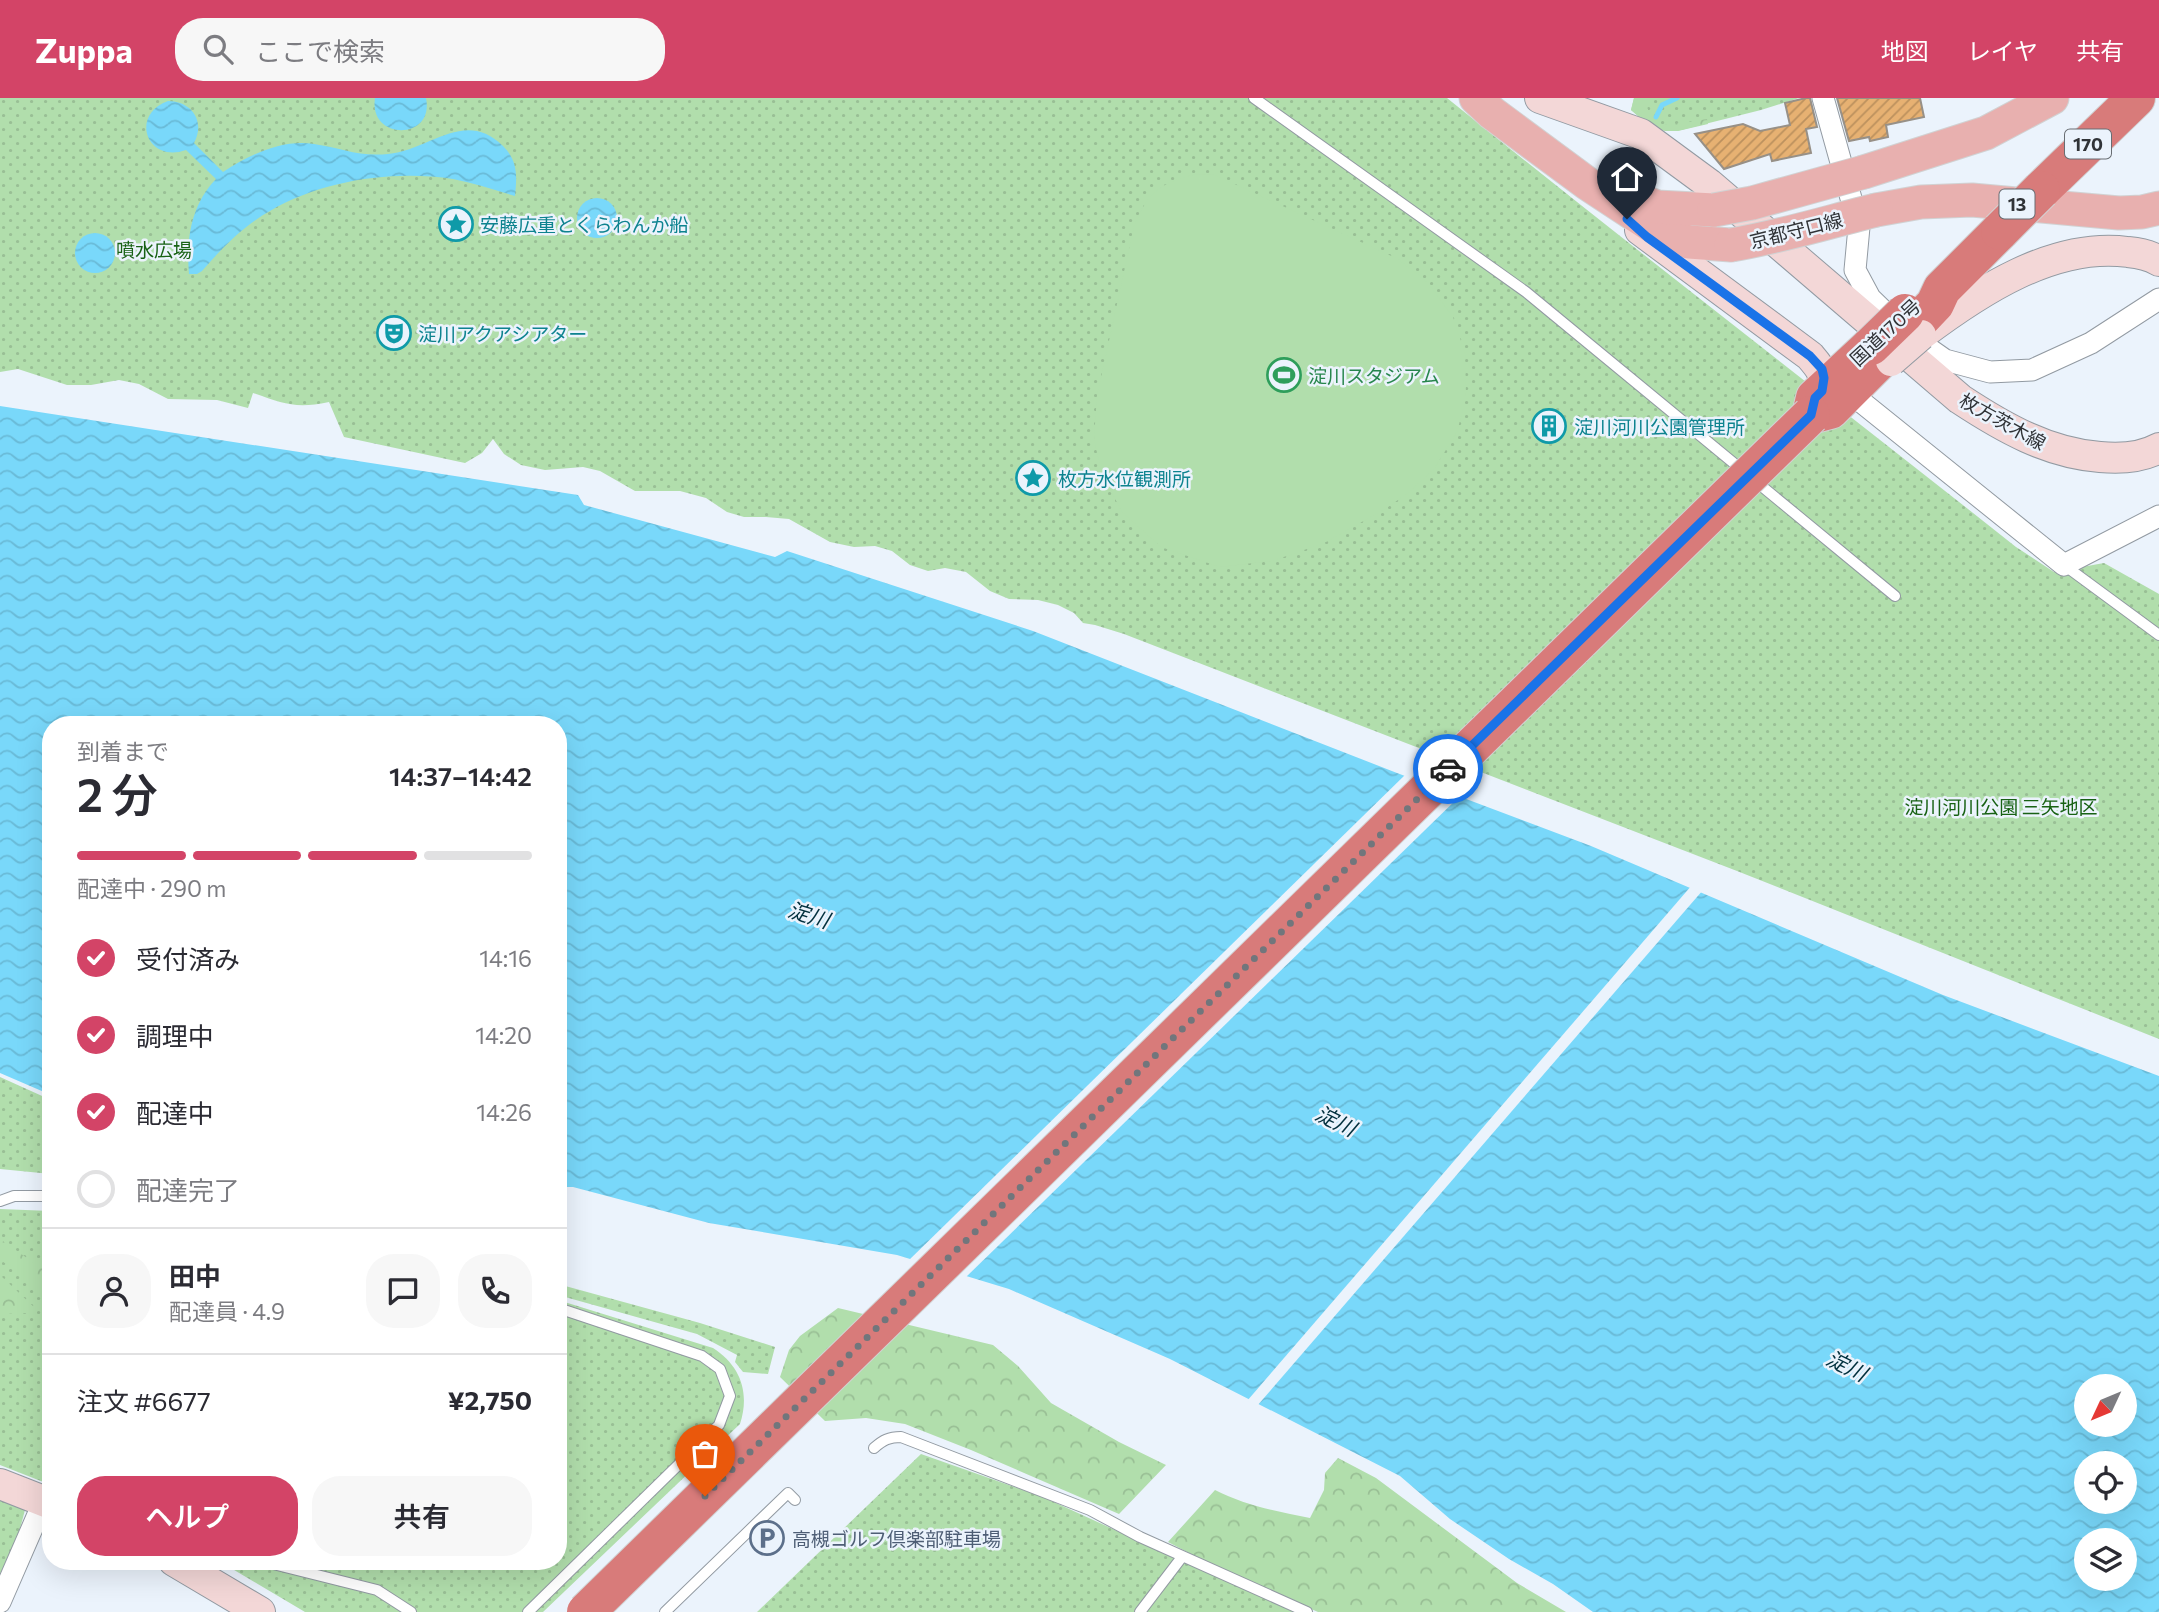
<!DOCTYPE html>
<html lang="ja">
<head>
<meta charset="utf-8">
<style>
	:root { --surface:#fff; --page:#f7f7f7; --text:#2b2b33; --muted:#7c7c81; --line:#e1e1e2; --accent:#d34467 }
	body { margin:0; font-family:Commissioner,"Noto Sans JP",sans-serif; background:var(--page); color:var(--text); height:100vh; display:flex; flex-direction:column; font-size:26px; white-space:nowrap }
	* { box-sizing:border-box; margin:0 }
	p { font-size:23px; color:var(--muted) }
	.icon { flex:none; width:38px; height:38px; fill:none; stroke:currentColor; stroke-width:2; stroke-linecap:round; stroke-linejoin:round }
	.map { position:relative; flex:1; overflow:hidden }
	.sheet { position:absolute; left:42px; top:618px; width:525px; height:854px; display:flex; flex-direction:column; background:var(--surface); border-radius:28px; box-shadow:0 7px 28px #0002 }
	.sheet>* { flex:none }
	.needle { width:46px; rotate:226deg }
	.buttons { position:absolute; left:2074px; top:1276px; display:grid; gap:14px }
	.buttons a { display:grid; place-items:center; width:63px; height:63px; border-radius:50%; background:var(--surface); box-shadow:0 7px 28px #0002; font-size:35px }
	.pin { position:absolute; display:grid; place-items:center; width:60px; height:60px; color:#fff; margin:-72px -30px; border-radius:50% 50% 50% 0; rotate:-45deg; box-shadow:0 0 7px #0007 }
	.pin .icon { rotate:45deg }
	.courier { position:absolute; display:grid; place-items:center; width:70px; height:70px; margin:-35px; border:5px solid #1a73e8; border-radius:50%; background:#fff; color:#222; box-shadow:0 2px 9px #0007 }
	.head em { font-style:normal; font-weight:600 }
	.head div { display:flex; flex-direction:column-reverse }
	.head { display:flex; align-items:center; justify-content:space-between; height:119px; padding:0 35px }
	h1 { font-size:46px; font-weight:600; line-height:52px }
	.bar { display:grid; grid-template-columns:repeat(4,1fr); gap:10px 7px; align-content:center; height:84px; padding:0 35px }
	.bar i { height:9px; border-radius:5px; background:var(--line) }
	.bar .selected { background:var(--accent) }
	.bar p { grid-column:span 4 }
	.line { display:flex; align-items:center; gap:18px; padding:0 35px; border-top:2px solid var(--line) }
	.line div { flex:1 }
	.round { display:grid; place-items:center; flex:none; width:74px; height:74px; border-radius:28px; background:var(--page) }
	ol { padding:0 35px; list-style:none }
	li { display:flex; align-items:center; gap:21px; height:77px }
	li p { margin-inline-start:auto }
	li .icon { padding:7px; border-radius:50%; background:var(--accent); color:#fff; stroke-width:4 }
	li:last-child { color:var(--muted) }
	li i { width:38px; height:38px; border:4px solid var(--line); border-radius:50% }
	.action { display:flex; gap:14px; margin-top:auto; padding:14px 35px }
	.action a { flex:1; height:80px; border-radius:28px; background:var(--accent); color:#fff; font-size:28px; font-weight:600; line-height:80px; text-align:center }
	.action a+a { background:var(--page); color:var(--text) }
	header { display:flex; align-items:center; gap:42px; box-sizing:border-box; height:98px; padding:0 35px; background:var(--accent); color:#fff }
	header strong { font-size:33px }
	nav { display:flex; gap:38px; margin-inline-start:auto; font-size:24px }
	.search { width:490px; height:63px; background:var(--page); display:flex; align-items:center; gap:18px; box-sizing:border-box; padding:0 24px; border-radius:28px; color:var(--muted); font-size:26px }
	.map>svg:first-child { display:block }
</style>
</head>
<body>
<header>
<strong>Zuppa</strong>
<div class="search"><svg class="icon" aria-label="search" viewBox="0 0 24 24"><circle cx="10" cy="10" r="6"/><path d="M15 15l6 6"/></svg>ここで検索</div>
<nav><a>地図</a><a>レイヤ</a><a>共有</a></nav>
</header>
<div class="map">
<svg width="2159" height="1514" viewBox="0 0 2159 1514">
	<defs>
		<pattern id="grass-dots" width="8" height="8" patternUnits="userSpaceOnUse" patternTransform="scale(1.75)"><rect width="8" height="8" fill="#b1deac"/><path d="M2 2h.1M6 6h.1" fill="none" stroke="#99bf95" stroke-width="1.8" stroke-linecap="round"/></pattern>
		<pattern id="forest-crowns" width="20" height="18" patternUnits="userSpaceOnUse" patternTransform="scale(1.75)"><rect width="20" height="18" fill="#b1deac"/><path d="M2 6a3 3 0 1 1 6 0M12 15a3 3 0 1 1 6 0" fill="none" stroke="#99bf95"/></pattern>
		<pattern id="water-waves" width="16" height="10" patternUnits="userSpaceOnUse" patternTransform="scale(1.75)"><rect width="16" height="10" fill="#79d8fa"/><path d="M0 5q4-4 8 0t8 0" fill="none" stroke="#69bad7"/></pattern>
		<pattern id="building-hatch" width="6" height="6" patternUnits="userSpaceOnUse" patternTransform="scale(1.75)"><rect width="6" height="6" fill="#e7b172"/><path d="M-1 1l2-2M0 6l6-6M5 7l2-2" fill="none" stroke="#bc915e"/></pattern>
	</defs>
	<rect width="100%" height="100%" fill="#ebf3fc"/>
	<g fill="url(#grass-dots)">
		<path d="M0,0H1447C1635,152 1827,299 2016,449L2054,474L2104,465L2159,496V941L1737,773L1124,536L1095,527L1083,525L1074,515L1058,507L1038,502L1009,501L990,493L966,474L945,470L928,473L910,467L892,453L875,448L854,449L830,444L789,421L766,419H744L727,414L706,400L680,393H635L600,373L583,369L545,372L521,367L504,356L493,341L482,355L465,365L344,339L329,304C296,311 284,306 253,295L248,310L217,302L168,301L139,286L119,282L91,287H67L18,271L0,274Z"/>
		<path d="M1634,0H1799L1761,12L1677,33L1651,29L1631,12Z"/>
		<path d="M0,979L51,1002V1076L0,1071Z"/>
		<path d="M0,1111L51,1113V1387L0,1367Z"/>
		<path d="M558,1186L700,1225L775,1249L768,1276L743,1274L735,1264L737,1257L697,1236L558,1197Z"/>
		<path d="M558,1202L713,1250C741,1268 750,1295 740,1326L543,1514H305L219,1463H558Z"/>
		<path d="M921,1356L1043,1399L1294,1514H757Z"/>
		<path d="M0,1401L25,1412L18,1438L0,1476Z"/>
	</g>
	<g fill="url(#forest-crowns)">
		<path d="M1634,0H1648C1646,11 1649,17 1656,26L1669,27L1707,21L1708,26L1678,33H1665L1651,29L1631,12Z"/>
		<path d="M0,1141L51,1177V1186L40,1194L18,1173L0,1162Z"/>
		<path d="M0,1177L35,1210L30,1215L0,1216Z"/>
		<path d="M838,1210L993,1247L1018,1268L1051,1305L1119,1344L1166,1367L1119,1416L971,1352L905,1326L866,1320L825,1323L780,1279L789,1252L800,1238Z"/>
		<path d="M1338,1360L1376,1380L1517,1485L1566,1514H1318L1210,1466L1168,1444L1215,1392C1244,1407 1278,1414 1310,1420L1324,1392L1325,1375Z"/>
	</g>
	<path fill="#b1deac" d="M1198,76L1215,77L1398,161L1427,184L1453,219L1465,255L1466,299L1457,334L1434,371L1408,395L1385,411L1326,444L1293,456L1271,463L1220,469L1161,449L1122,414L1101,374L1094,340L1097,298L1134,128C1147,94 1163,83 1198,76Z"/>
	<g fill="url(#water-waves)" fill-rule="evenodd">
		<path d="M375,0H426C435,43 368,43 375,0Z"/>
		<path d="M168,3C191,3 206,23 194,45L223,74C249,57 282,41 314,46C341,50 359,59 388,56C430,52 465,10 503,48C518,63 517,78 515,98C495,92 474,85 453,81C393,72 323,82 270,113C243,128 222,150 202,173L197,176H189C186,141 191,107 216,81L186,52C147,66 129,17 168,3Z"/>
		<circle cx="597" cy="120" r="20"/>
		<circle cx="95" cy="155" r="20"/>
		<path d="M0,308L578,397L584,407L775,459L787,453L1033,533L1397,675L1591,748L1943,897L2159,978V1514H1593L1553,1486L1509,1461L1450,1421L1400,1378L1170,1261L1009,1191L897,1157L709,1125L573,1089H558V626H51V997L0,975ZM2086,1288H2124V1326H2086ZM2086,1365H2124V1404H2086ZM2086,1442H2124V1480H2086Z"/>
	</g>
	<g fill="#ebf3fc">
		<path d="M1407,675L1462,696L964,1181L907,1164Z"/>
		<path d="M1692,787L1703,792L1257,1308L1247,1303Z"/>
	</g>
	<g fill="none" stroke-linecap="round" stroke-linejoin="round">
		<path stroke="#79d8fa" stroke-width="5" d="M1656,19L1662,7L1677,0"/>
	</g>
	<g fill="url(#building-hatch)" stroke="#979087" stroke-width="2">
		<path d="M1806,0H1810L1817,29L1806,31L1811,55L1772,63L1770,56L1724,71L1695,36L1743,26L1760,33L1790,27L1785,5Z"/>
		<path d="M1837,0H1920L1924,19L1886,27L1888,39L1870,43L1869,39L1849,43Z"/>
	</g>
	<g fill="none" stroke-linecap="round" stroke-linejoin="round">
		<g stroke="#929aa2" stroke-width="12">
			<g id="lane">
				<path d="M1254,0L1526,194L1895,498"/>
				<path d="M2064,467L2159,537"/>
				<path d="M0,1103L14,1098H51"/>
				<path d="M874,1350C883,1342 889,1339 901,1339L1090,1412L1140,1439L1307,1514"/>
				<path d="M261,1463L377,1492L411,1514"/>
				<path d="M528,1514L719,1327L730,1298L720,1271L702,1258L558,1210"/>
				<path d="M665,1514L788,1395L795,1402"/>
				<path d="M1140,1514L1182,1459"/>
			</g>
		</g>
		<g stroke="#929aa2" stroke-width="23">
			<g id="street">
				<path d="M1823,0L1859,129L1855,172L1870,200L1905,234L1945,262L1990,274L2032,272L2091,245L2159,201"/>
				<path d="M1849,294L2064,467L2159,418"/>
				<path d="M0,1504L44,1403"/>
			</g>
		</g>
		<g stroke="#929aa2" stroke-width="32">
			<g id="secondary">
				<path d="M1540,0L1641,36L1709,86L1960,301C2004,330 2048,355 2100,359C2121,361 2141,360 2159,350"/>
				<path d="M1640,132L1810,258C1822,272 1825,275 1822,293"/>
				<path d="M1921,237C1978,194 2053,144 2128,154C2138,155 2150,157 2159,163"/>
				<path d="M0,1386L51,1406"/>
				<path d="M174,1463L260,1514"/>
			</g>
		</g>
		<g stroke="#d1d2d3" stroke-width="35">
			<g id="primary">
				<path d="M1476,0L1492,15L1588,86L1667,138L1689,144L1731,147"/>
				<path d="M1864,74L1986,35L2052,0"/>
				<path d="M1625,96L1657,109L1714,112"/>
				<path d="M1876,112L1921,104L1972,102L2119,115L2142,114L2159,110"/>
			</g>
		</g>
		<g stroke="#d1d2d3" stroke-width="40">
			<g id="highway">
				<path d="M2041,92L2136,0"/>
				<path d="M1916,226L1935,206L1942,191L2000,133"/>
				<path d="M1871,248L1815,300L1811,317L1830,312L1884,258"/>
			</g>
		</g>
		<use href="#lane" stroke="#fff" stroke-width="10"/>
		<use href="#street" stroke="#fff" stroke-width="21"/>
		<use href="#secondary" stroke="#f3d7d7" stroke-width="30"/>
		<use href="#primary" stroke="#e8b0af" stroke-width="33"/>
		<use href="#highway" stroke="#d87b7a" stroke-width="38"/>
		<g stroke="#929aa2" stroke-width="32" stroke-linecap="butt">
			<path id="secondary-bridge" d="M1891,263L1921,237"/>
		</g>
		<g stroke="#d1d2d3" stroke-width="35" stroke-linecap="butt">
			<g id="primary-bridge">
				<path d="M1714,112L1752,105L1864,74"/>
				<path d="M1731,147C1780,139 1828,124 1876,112"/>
			</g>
		</g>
		<g stroke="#d1d2d3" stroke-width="40" stroke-linecap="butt">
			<g id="highway-bridge">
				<path d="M2000,133L2041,92"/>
				<path d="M1871,248L1905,215"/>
				<path d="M586,1514L1811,317"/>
			</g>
		</g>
		<use href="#secondary-bridge" stroke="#f3d7d7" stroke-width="30"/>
		<use href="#primary-bridge" stroke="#e8b0af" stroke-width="33"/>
		<use href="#highway-bridge" stroke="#d87b7a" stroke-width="38"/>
	</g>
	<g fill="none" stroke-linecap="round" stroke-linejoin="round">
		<path stroke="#71767c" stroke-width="7" stroke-dasharray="0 12.6" d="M705,1398L1448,671"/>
		<path stroke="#1a73e8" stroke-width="9" d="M1448,671L1811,317L1815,300L1822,293L1824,280L1822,271L1810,258L1647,139L1627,121"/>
	</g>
	<defs>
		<g id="sight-ring" transform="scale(1.75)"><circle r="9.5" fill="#ebf3fc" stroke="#0f9aa8" stroke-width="1.5"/><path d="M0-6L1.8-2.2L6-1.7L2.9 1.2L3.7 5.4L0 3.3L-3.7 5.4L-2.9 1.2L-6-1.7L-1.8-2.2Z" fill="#0f9aa8"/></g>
		<g id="theatre-ring" transform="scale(1.75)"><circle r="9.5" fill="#ebf3fc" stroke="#0f9aa8" stroke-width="1.5"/><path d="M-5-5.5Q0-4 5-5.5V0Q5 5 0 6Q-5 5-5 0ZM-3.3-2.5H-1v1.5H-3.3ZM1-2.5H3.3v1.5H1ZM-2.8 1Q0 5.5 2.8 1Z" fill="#0f9aa8"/></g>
		<g id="stadium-ring" transform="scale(1.75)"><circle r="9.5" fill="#ebf3fc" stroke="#2e9e5b" stroke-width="1.5"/><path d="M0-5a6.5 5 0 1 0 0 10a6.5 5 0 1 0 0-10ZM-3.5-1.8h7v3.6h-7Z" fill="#2e9e5b"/></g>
		<g id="building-ring" transform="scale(1.75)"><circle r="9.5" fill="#ebf3fc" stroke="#0f9aa8" stroke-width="1.5"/><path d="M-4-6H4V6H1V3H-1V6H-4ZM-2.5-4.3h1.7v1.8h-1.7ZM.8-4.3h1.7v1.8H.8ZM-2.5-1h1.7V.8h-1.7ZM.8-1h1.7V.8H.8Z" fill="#0f9aa8"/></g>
		<g id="parking-ring" transform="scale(1.75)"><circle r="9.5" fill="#ebf3fc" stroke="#5c6f8a" stroke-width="1.5"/><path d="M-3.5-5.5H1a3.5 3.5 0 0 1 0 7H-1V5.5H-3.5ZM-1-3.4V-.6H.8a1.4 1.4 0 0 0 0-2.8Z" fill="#5c6f8a"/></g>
	</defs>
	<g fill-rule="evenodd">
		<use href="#sight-ring" x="456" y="126"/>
		<use href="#theatre-ring" x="394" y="235"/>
		<use href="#stadium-ring" x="1284" y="277"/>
		<use href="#building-ring" x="1549" y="328"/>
		<use href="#sight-ring" x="1033" y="380"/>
		<use href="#parking-ring" x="767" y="1440"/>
	</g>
	<g text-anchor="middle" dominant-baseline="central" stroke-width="5" stroke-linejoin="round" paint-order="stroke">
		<g fill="#ebf3fc" stroke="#686d72" stroke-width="2">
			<rect x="2065" y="31.5" width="46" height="29" rx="5"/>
			<rect x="1999.5" y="91.5" width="35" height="29" rx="5"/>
		</g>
		<g font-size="18" font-weight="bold" fill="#303337">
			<text x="2088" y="46">170</text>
			<text x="2017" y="106">13</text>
		</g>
		<g font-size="19" fill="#0d838f" stroke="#ebf3fc" text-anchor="start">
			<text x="480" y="126">安藤広重とくらわんか船</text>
			<text x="418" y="235">淀川アクアシアター</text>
			<text x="1574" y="328">淀川河川公園管理所</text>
			<text x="1058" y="380">枚方水位観測所</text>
		</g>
		<g font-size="19" fill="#303337" stroke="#ebf3fc">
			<text transform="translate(1796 132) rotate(-14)">京都守口線</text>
			<text transform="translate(1885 234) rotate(-43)">国道170号</text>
			<text transform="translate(2003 323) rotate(29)">枚方茨木線</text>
		</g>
		<g font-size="19" fill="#186214" stroke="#ebf3fc">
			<text x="154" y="151">噴水広場</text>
			<text x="2001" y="708">淀川河川公園 三矢地区</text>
		</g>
		<g font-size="19" fill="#27864d" stroke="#ebf3fc" text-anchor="start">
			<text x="1308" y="277">淀川スタジアム</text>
		</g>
		<g font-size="19" fill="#4e5e75" stroke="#ebf3fc" text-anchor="start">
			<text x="792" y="1440">高槻ゴルフ倶楽部駐車場</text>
		</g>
		<g font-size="21" font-style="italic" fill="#02303e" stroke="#ebf3fc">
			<text transform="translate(809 816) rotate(17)">淀川</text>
			<text transform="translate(1336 1022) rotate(26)">淀川</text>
			<text transform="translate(1847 1267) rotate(26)">淀川</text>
		</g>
	</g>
</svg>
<div class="buttons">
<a><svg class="needle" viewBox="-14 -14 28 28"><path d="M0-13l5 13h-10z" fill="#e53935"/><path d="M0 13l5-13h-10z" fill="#7c7c81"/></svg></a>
<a><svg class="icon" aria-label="locate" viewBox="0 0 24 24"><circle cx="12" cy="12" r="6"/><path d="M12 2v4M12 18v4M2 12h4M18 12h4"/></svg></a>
<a><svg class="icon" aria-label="layers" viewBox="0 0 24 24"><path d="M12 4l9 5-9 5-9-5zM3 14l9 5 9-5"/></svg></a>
</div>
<div class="pin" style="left:705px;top:1398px;background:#ea580c"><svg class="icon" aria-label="bag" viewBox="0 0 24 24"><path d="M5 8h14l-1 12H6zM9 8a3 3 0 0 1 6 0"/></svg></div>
<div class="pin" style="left:1627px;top:121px;background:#1f2937"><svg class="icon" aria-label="home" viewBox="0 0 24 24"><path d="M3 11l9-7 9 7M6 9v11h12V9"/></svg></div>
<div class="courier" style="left:1448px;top:671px"><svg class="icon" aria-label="car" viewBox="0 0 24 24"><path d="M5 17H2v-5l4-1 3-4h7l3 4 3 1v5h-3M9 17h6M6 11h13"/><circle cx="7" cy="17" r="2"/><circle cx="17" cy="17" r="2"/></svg></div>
<section class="sheet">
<div class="head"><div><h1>2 分</h1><p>到着まで</p></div><em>14:37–14:42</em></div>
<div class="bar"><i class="selected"></i><i class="selected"></i><i class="selected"></i><i></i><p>配達中 · 290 m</p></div>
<ol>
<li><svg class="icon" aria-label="check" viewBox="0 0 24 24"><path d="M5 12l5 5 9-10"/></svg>受付済み<p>14:16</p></li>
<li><svg class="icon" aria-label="check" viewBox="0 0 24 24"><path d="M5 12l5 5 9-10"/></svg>調理中<p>14:20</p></li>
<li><svg class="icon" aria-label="check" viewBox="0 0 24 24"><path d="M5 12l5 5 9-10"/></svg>配達中<p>14:26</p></li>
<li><i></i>配達完了</li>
</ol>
<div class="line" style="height:126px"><a class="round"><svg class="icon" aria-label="person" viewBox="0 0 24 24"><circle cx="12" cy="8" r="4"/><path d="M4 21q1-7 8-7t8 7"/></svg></a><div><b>田中</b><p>配達員 · 4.9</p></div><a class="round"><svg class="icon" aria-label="chat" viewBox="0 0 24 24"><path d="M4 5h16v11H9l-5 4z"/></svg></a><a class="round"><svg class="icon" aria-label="phone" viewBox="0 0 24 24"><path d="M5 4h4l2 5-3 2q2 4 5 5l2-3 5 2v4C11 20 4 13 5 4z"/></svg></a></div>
<div class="line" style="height:91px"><div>注文 #6677</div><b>¥2,750</b></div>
<div class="action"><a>ヘルプ</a><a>共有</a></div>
</section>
</div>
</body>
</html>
